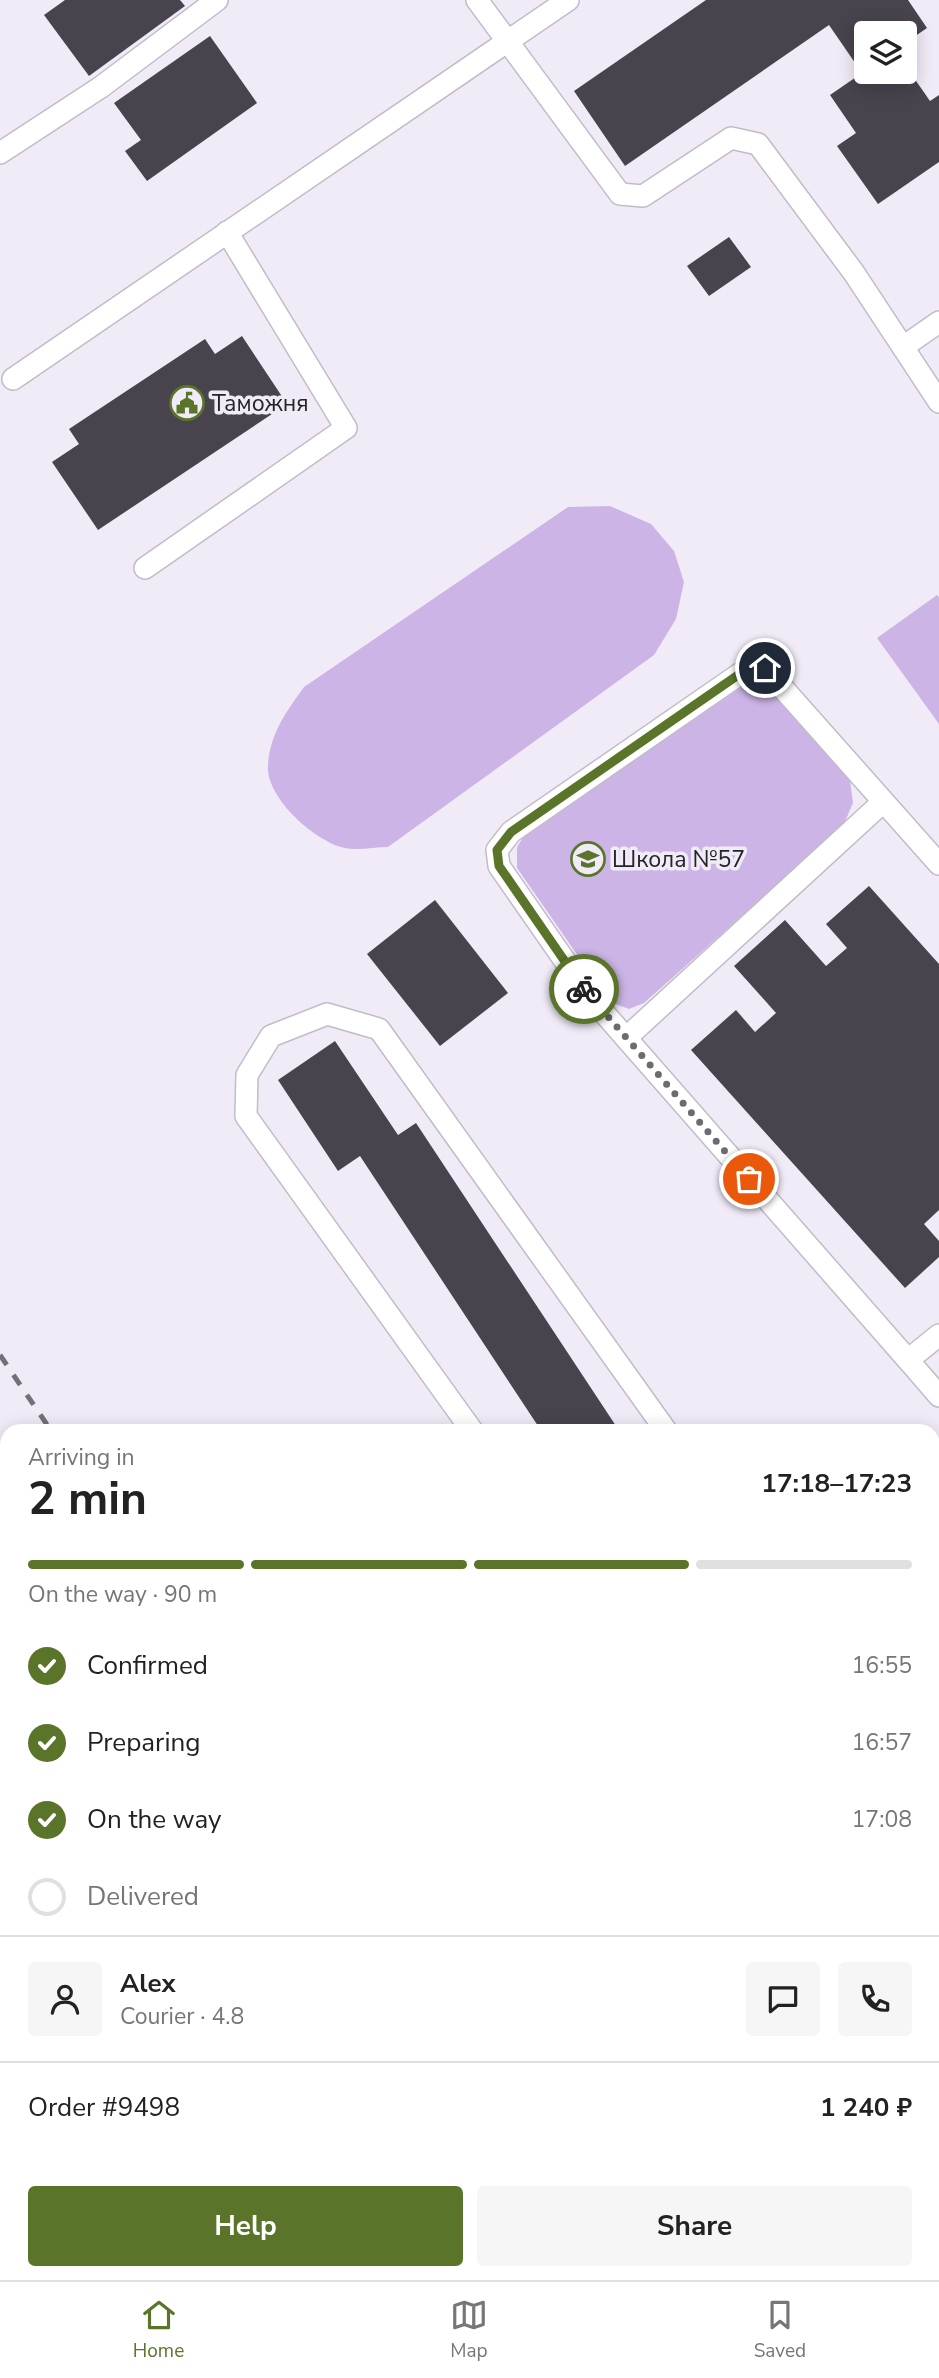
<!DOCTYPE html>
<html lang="en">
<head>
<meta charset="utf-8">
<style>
	:root { --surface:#fff; --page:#f6f6f6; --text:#222; --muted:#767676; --line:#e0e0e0; --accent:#5a7529 }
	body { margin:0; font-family:"Nunito Sans",sans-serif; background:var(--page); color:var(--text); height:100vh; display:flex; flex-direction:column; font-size:26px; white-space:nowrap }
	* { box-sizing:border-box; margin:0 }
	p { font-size:23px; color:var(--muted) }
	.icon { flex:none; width:38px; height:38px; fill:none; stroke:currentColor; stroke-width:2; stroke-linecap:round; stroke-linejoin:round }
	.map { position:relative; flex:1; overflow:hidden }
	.details { position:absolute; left:0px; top:1424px; width:940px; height:856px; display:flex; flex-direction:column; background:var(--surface); border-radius:21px 21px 0 0; box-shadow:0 4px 18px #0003 }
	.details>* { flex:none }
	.tools { position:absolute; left:854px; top:21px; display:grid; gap:14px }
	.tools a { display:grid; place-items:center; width:63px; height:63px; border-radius:7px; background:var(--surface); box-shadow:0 4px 18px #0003; font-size:35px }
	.pin { position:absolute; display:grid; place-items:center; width:60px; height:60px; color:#fff; margin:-30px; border:4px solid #fff; border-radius:50%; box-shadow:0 2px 7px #0007 }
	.courier { position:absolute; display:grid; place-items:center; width:70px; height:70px; margin:-35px; border:5px solid #5a7529; border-radius:50%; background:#fff; color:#222; box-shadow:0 2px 9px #0007 }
	.head em { font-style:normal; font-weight:700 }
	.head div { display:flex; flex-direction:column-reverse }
	.head { display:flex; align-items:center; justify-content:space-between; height:119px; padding:0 28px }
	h1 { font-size:46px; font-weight:700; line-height:52px }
	.bar { display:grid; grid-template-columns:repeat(4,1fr); gap:10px 7px; align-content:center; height:84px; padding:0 28px }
	.bar i { height:9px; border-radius:5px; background:var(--line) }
	.bar .on { background:var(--accent) }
	.bar p { grid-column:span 4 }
	.line { display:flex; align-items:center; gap:18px; padding:0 28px; border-top:2px solid var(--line) }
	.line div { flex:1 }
	.round { display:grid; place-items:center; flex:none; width:74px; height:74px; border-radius:7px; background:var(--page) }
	ol { padding:0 28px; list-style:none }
	li { display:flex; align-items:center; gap:21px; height:77px }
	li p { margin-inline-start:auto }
	li .icon { padding:7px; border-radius:50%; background:var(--accent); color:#fff; stroke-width:4 }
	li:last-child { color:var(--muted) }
	li i { width:38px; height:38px; border:4px solid var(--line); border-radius:50% }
	.button { display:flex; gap:14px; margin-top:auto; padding:14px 28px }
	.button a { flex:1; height:80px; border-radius:7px; background:var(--accent); color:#fff; font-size:28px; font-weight:700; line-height:80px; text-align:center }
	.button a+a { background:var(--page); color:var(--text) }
	.tabs { display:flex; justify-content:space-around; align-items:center; height:98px; border-top:2px solid var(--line); background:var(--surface); font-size:19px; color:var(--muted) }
	.tabs a { display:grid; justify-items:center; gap:4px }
	.tabs .on { color:var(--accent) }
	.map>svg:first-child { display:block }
</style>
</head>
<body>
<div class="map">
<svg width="939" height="2280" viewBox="0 0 939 2280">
	<rect width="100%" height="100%" fill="#f0ebf7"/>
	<g fill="#ccb5e6">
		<path d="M610,506L651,524L674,551L684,582L676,619L654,655L388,847C375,847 358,851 345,848C315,842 265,797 268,765C270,733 287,711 304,687L568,507Z"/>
		<path d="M937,595L939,597V724L877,638Z"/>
		<path d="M759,685L778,696L850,781L853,803L843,826L644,1003L629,1009L610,1002L517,868V847L527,831L740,688Z"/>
	</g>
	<g fill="#48434d">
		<path d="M65,0H180L185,6L89,76L44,15Z"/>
		<path d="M706,0H908L927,28L905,43V33H866V72H905V65L930,101L939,95V162L878,204L837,146L856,133L830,95L862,73L829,25L625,166L574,91Z"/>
		<path d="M210,36L257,103L147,181L125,151L141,140L114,103Z"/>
		<path d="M729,237L751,267L709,296L687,266Z"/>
		<path d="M242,336L287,404L98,530L52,462L79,444L69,429L205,339L215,354Z"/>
		<path d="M869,886L939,964V1210L924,1224L939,1241V1257L905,1288L691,1050L736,1010L755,1032L776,1013L734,966L785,920L826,966L847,948L826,924Z"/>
		<path d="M435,900L508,993L440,1046L367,954Z"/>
		<path d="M335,1041L398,1135L416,1123L620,1432H542L360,1156L338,1171L278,1080Z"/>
		<path d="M7,1808V1925L0,1914V1813Z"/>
		<path d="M933,1887L939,1897V2027L933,2017Z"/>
		<path d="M804,2273H824L828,2280H794Z"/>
	</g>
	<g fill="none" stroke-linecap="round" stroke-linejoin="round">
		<g stroke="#c1bcc8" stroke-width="24">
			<g id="service">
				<path d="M477,0L620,194L643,196L731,138L758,144L854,273L939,402"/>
				<path d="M0,153L101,87L217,0"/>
				<path d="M903,347L939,322"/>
				<path d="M13,379L568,0"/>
				<path d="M145,568L346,428L227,232"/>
				<path d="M939,864L765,668L741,673L511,832L497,850L499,866L590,997L908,1360L939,1335"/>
				<path d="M626,1038L883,802"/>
				<path d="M908,1360L939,1396"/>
				<path d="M473,1432L246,1116L247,1075L271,1036L327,1014L379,1029L667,1432"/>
				<path d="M933,1565L939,1562"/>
				<path d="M933,2083L939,2092"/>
			</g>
		</g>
		<use href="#service" stroke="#fff" stroke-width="21"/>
		<g stroke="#737077" stroke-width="5" stroke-dasharray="12 12" stroke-linecap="butt">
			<path d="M0,1355L52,1432"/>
			<path d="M587,2273L591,2280"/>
			<path d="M623,2273L627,2280"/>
		</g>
	</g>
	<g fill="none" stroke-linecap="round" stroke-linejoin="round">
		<path stroke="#6d6a70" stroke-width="7" stroke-dasharray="0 12.6" d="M584,989L749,1179"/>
		<path stroke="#5a7529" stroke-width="9" d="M584,989L499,866L497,850L511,832L741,673L765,668"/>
	</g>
	<defs>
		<g id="civic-ring" transform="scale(1.75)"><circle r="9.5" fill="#f0ebf7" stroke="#5a7529" stroke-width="1.5"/><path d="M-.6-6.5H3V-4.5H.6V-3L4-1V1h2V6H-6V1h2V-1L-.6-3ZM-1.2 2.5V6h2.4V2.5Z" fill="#5a7529"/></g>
		<g id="school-ring" transform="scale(1.75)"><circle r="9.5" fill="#f0ebf7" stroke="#5a7529" stroke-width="1.5"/><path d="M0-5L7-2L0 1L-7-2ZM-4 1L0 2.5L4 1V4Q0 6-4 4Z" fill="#5a7529"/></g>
	</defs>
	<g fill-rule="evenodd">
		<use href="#civic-ring" x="187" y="403"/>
		<use href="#school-ring" x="588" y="859"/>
	</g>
	<g text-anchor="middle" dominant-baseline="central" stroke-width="7" stroke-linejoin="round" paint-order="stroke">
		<g font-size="23" fill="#262428" stroke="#f0ebf7" text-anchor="start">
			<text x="212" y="403">Таможня</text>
			<text x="612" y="859">Школа №57</text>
		</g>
	</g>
</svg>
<div class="tools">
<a><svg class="icon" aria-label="layers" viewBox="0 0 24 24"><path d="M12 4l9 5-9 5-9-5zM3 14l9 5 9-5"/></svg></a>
</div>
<div class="pin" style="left:749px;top:1179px;background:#ea580c"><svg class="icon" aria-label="bag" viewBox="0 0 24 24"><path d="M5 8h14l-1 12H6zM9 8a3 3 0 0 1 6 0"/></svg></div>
<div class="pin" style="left:765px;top:668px;background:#1f2937"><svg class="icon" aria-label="home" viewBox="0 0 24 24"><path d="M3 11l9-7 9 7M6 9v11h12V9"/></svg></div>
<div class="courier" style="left:584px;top:989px"><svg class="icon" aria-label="bike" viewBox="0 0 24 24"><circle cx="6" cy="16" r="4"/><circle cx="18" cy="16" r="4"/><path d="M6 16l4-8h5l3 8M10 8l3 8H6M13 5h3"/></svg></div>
<section class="details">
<div class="head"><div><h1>2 min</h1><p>Arriving in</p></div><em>17:18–17:23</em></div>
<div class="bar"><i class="on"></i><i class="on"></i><i class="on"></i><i></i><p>On the way · 90 m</p></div>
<ol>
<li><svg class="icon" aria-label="check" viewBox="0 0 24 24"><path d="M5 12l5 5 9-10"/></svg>Confirmed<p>16:55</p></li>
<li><svg class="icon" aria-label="check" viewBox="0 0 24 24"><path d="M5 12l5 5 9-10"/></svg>Preparing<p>16:57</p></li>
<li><svg class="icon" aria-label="check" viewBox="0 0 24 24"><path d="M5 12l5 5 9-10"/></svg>On the way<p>17:08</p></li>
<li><i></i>Delivered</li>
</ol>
<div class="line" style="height:126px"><a class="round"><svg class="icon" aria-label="person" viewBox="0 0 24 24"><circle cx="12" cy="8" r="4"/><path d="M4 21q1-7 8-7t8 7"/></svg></a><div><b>Alex</b><p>Courier · 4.8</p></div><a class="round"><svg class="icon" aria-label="chat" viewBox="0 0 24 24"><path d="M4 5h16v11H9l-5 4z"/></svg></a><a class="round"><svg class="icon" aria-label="phone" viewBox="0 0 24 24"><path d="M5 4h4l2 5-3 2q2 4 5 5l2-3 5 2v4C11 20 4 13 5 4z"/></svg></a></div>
<div class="line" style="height:91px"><div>Order #9498</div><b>1 240 ₽</b></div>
<div class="button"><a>Help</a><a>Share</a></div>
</section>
</div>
<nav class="tabs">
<a class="on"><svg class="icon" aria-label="home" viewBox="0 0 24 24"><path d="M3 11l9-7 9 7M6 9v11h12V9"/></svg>Home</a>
<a><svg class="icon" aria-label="map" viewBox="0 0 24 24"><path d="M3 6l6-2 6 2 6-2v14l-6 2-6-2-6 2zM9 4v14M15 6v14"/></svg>Map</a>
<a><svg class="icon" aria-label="saved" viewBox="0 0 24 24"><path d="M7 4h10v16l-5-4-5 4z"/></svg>Saved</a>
</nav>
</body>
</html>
